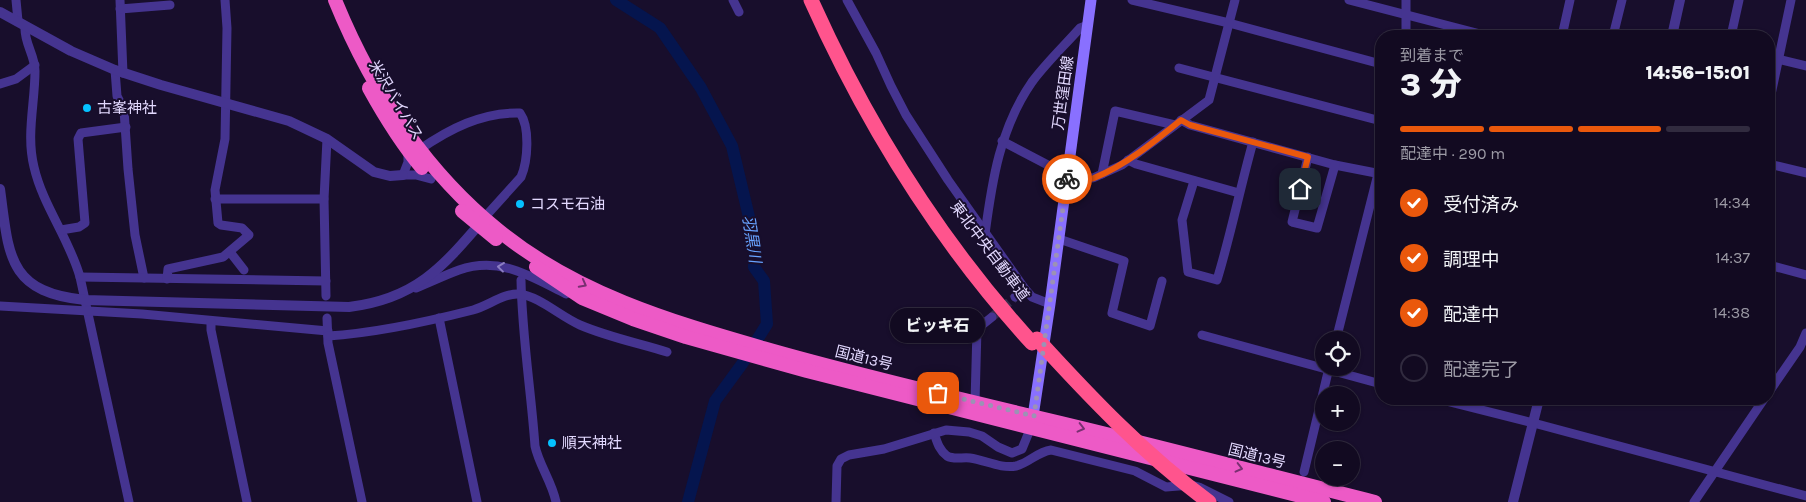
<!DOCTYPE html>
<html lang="ja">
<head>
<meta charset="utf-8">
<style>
	:root { --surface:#120a21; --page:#1f182e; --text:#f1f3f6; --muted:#9c9aa5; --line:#312b3f; --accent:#ea580c }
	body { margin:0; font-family:Karla,"Noto Sans JP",sans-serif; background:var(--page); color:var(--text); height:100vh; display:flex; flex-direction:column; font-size:19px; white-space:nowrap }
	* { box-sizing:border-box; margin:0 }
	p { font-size:16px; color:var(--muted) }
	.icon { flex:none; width:28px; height:28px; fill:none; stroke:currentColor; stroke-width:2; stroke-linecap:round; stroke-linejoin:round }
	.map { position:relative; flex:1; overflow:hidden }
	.details { position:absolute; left:1375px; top:30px; width:400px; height:375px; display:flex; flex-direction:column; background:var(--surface); border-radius:20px; box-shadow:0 1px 4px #0004,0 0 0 1px var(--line) }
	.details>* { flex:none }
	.fabs { position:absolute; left:1315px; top:331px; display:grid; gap:10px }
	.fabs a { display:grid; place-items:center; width:45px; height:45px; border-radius:50%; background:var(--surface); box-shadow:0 1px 4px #0004,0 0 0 1px var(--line); font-size:25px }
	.pin { position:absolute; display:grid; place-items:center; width:42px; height:42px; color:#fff; margin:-21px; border-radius:10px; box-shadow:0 2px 8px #0006 }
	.courier { position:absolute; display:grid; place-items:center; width:50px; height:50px; margin:-25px; border:4px solid #ea580c; border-radius:50%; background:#fff; color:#222; box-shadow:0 1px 6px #0007 }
	.bubble { position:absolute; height:35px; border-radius:18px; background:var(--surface); box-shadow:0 1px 4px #0004,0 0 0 1px var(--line); font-size:16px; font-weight:800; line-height:35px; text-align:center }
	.head em { font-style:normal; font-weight:800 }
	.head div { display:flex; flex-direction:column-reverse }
	.head { display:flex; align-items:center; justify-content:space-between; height:85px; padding:0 25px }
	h1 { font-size:32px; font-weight:800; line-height:38px }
	.bar { display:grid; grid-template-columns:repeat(4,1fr); gap:8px 5px; align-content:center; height:60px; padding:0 25px }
	.bar i { height:6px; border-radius:4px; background:var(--line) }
	.bar .selected { background:var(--accent) }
	.bar p { grid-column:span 4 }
	ol { padding:0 25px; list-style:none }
	li { display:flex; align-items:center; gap:15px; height:55px }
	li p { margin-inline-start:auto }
	li .icon { padding:5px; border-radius:50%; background:var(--accent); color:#fff; stroke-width:4 }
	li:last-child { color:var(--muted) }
	li i { width:28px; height:28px; border:2px solid var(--line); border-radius:50% }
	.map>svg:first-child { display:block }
</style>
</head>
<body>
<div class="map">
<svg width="1806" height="502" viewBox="0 0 1806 502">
	<rect width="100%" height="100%" fill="#180e2c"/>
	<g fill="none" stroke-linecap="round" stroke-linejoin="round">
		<path stroke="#05154e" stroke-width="12" d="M616,0L660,28L701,88L732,146L755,242L754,267L764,281L767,324L742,364L715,401L688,502"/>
		<path stroke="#362c4c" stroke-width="9" stroke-dasharray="9 4.5" stroke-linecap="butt" d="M992,317L1015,297"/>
		<g stroke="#453490" stroke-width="9">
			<path d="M16,0L18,21"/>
			<path d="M120,0L123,73"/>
			<path d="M733,0L739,12"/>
			<path d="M847,0L876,53L891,86L906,115L948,180L1025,289L1032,297L1050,304"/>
			<path d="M1132,0L1229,23L1381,64"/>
			<path d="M1349,0L1488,36"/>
			<path d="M120,9L170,5"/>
			<path d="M25,27C24,43 35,55 35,71C35,103 26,135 34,167C43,206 69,238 80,277L129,502"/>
			<path d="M1406,36V0"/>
			<path d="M1562,36L1570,0"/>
			<path d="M1613,36L1622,0"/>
			<path d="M1731,36L1739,0"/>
			<path d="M1769,57L1806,66"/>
			<path d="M1179,68L1381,121"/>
			<path d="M115,70L117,96L124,110L128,169L135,235L144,278"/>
			<path d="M0,84L16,79L35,65"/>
			<path d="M1769,104L1791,0"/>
			<path d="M1181,120L1190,125L1335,165L1381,174"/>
			<path d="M1002,141L1067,175"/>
			<path d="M419,150C449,129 482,112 520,113C530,127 528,161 521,177L484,218"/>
			<path d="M408,151V162L403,175H416L431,179"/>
			<path d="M1308,157L1292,222L1317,228L1335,165"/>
			<path d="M1128,160L1136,164L1239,193"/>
			<path d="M1769,164L1806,173"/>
			<path d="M1102,174L1115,111L1175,125"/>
			<path d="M1067,178H1093L1122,165L1209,100L1235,0"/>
			<path d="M1194,181L1182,220L1188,272L1217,280C1231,234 1240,188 1253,142"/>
			<path d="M215,199H324"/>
			<path d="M61,230L79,227L85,223L78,139L81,133L126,127"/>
			<path d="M985,234C992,181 1000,128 1032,82C1046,63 1064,46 1080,28L1088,25"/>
			<path d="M1059,239L1124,261L1112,313L1150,326L1162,281"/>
			<path d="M230,252L244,270"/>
			<path d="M1769,265L1806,275"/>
			<path d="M80,277L326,281"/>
			<path d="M167,279L168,269L223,257L249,235L242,228L221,225L218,223L215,190L225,139L227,28L225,0"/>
			<path d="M521,280C522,336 531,390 535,446C539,465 552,482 556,502"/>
			<path d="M416,288C431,282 445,275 459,270C500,256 530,276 566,294"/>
			<path d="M326,296L324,199L327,139"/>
			<path d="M1015,297L1025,289"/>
			<path d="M0,306L142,314L328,331"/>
			<path d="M327,318L328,343L362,502"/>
			<path d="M439,318L477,502"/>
			<path d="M211,322V330L247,502"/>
			<path d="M1202,335L1381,384"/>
			<path d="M328,336C377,333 426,322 473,310C488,306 504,293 519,294C539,296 561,317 580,325C608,337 638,343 667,352"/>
			<path d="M1336,340L1381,162"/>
			<path d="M1769,392L1800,347L1806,333"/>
			<path d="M1438,399L1541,425L1806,496"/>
			<path d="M975,402L977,329L992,317"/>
			<path d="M934,433C937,442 939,450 947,456C954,460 962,457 970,458C985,460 1001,469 1016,466C1029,463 1037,452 1051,450L1135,471L1166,487L1191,485L1199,487L1229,502"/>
			<path d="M1304,472L1329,368"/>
			<path d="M836,502L837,466L841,459L849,455L884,449L946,430L969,432L982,436L998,447L1012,453L1022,449L1031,427"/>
			<path d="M1694,502L1764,399"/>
		</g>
		<g stroke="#453490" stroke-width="10">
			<path d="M0,12L71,51L115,70L161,85L289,121L327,139L374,172L390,176L403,175"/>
			<path d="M1672,36L1680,0"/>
			<path d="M0,189C9,255 7,292 85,300L349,307C415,299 442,268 483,220"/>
			<path d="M1513,502L1539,399"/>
		</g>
		<path stroke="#8970ff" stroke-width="11" d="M1032,423L1050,304L1091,0"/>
		<g stroke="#ed5ac6" stroke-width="14">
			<path d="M335,0C371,88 424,170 498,230C575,293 669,321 763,348C850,373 939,394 1027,415C1144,442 1259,473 1375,502"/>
			<path d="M369,88C385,117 401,143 422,168"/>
			<path d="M462,211L496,239"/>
			<path d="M536,267L582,298L633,319L686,337L807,371L1324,502"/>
		</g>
		<path stroke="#ff548d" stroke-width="15" d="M811,0C867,125 940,242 1032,343"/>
		<path stroke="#ff548d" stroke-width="15" d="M1037,339C1090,397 1145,455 1209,502"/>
	</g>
	<defs><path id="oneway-chevron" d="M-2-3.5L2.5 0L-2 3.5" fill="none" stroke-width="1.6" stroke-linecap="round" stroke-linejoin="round" transform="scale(1.25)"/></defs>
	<use stroke="#8c7ec2" href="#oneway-chevron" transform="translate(501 267) rotate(-173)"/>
	<g stroke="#783071">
		<use href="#oneway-chevron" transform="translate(583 284) rotate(28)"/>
		<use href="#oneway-chevron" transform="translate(1081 428) rotate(14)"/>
		<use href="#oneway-chevron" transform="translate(1239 468) rotate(14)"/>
	</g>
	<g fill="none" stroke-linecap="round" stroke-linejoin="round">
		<path stroke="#9c92b5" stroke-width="5" stroke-dasharray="0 9" d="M938,393L1034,416L1067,179"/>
		<path stroke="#ea580c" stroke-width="6" d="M1067,179C1074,178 1086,181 1094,178C1126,165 1154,142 1181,120L1190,125L1308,157L1300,189"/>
	</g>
	<g fill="#05c1ff" stroke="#180e2c" stroke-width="2">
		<circle cx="87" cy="108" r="5"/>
		<circle cx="520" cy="204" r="5"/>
		<circle cx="552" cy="443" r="5"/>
	</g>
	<g text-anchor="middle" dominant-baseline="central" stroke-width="4" stroke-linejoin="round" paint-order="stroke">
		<g font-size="15" fill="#e3d9ff" stroke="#180e2c">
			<text transform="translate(1063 93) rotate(-82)">万世窪田線</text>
			<text transform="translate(396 100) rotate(59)">米沢バイパス</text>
			<text transform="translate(990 251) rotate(53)">東北中央自動車道</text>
			<text transform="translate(864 358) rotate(14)">国道13号</text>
			<text transform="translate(1257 456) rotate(14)">国道13号</text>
		</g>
		<g font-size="15" fill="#e3d9ff" stroke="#180e2c" text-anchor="start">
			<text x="97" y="108">古峯神社</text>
			<text x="530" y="204">コスモ石油</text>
			<text x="562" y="443">順天神社</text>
		</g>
		<g font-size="16" font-style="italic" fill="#67a2ff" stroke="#180e2c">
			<text transform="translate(752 239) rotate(81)">羽黒川</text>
		</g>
	</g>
</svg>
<div class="fabs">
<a><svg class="icon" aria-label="locate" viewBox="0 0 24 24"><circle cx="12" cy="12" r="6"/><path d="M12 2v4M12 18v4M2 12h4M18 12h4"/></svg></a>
<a>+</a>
<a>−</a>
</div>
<div class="pin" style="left:938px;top:393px;background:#ea580c"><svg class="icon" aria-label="bag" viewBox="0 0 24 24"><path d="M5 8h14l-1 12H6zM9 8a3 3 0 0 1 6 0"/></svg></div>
<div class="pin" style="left:1300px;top:189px;background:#1f2937"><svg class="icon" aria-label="home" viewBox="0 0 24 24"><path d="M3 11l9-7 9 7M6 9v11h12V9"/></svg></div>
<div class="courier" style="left:1067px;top:179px"><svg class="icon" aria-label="bike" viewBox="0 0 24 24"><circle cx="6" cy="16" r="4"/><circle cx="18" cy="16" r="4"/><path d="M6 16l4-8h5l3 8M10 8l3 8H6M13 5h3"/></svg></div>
<div class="bubble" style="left:890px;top:308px;width:95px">ビッキ石</div>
<section class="details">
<div class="head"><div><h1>3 分</h1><p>到着まで</p></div><em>14:56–15:01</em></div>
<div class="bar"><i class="selected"></i><i class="selected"></i><i class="selected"></i><i></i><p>配達中 · 290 m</p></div>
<ol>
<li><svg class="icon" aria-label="check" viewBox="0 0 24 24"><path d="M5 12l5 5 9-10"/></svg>受付済み<p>14:34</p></li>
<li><svg class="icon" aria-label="check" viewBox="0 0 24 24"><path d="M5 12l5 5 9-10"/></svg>調理中<p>14:37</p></li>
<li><svg class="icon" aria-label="check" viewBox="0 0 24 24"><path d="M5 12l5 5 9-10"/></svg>配達中<p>14:38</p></li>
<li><i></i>配達完了</li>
</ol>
</section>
</div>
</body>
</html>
